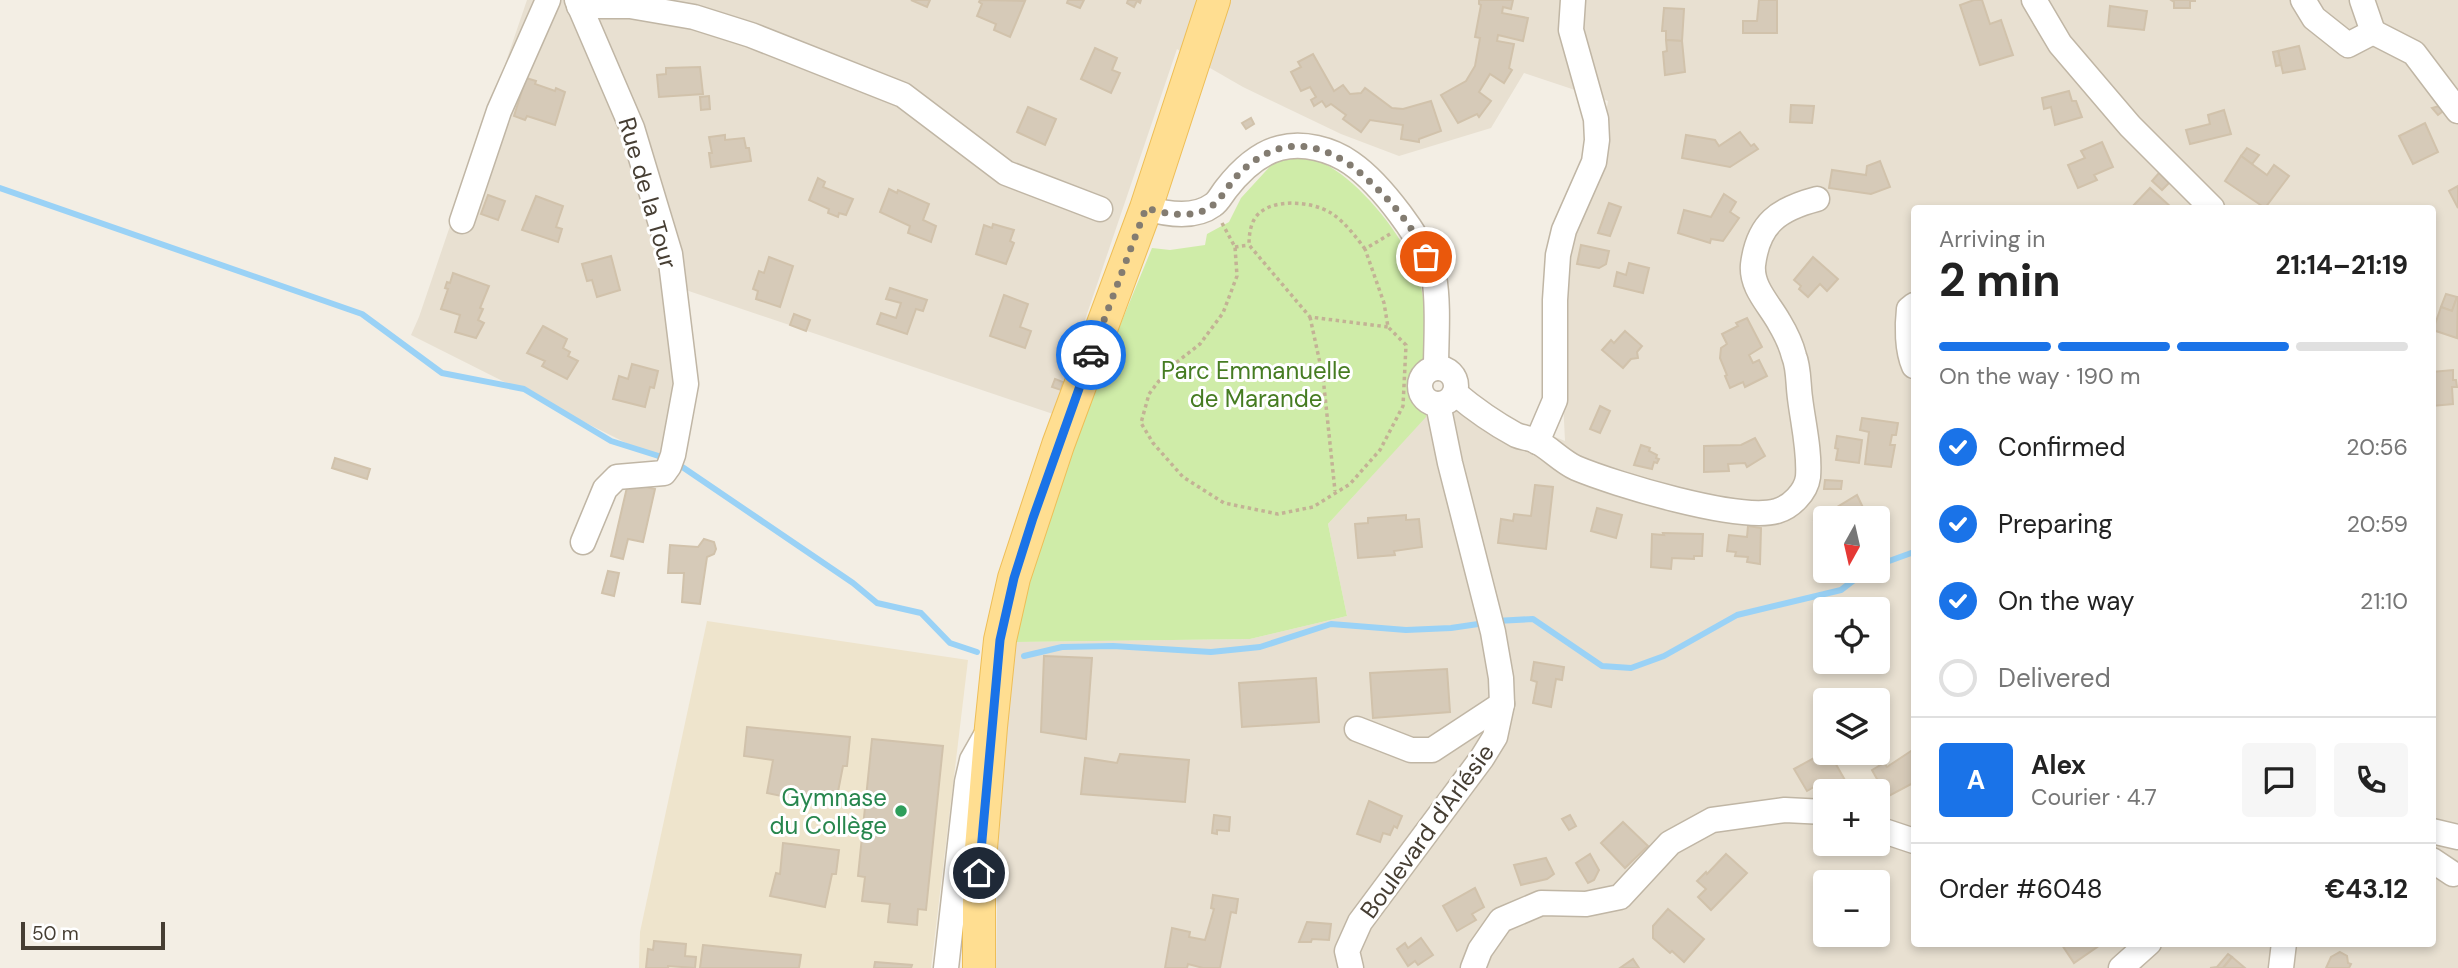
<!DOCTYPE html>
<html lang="en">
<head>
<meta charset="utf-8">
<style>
	:root { --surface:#fff; --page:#f6f6f6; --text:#222; --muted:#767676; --line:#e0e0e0; --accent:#1a73e8 }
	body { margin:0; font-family:"DM Sans",sans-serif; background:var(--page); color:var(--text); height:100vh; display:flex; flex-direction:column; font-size:26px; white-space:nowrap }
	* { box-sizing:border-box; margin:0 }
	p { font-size:23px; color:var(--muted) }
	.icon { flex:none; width:38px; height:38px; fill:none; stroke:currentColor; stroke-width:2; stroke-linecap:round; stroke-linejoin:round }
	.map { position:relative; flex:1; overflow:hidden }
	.details { position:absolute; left:1911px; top:205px; width:525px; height:742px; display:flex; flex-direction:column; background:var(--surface); border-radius:7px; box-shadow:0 4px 10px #0003 }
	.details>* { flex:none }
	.needle { width:46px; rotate:188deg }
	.buttons { position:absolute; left:1813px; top:506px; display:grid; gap:14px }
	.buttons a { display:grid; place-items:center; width:77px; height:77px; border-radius:7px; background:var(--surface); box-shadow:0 4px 10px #0003; font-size:35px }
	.scale { position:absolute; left:21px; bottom:18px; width:144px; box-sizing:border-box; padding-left:7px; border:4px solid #463e33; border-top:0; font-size:19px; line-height:24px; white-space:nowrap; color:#463e33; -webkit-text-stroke:5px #fff; paint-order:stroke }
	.pin { position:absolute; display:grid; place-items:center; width:60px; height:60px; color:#fff; margin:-30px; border:4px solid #fff; border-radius:50%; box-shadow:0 2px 7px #0007 }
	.courier { position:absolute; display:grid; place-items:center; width:70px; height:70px; margin:-35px; border:5px solid #1a73e8; border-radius:50%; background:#fff; color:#222; box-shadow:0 2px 9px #0007 }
	.summary em { font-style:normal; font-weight:700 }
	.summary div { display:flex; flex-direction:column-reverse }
	.summary { display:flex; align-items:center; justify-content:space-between; height:119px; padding:0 28px }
	h1 { font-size:46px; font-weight:700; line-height:52px }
	.bar { display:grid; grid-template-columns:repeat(4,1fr); gap:10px 7px; align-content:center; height:84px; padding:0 28px }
	.bar i { height:9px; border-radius:5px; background:var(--line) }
	.bar .current { background:var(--accent) }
	.bar p { grid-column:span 4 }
	.line { display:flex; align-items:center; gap:18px; padding:0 28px; border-top:2px solid var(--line) }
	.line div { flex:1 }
	.round { display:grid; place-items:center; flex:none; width:74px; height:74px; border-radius:7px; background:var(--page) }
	ol { padding:0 28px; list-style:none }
	li { display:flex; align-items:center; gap:21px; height:77px }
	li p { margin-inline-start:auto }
	li .icon { padding:7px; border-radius:50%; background:var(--accent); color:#fff; stroke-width:4 }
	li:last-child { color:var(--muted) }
	li i { width:38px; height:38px; border:4px solid var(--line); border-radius:50% }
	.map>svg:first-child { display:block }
</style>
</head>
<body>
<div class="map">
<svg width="2458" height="968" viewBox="0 0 2458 968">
	<rect width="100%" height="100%" fill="#f3eee4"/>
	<path fill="#e8e0d1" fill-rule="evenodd" d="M527,0H2458V968H996L999,793L1013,642L1250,639L1347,616L1328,524L1447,393L1565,441L1558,299L1571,233L1594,188L1608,101L1524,73L1491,128L1399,156L1341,134L1243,87L1177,49L1053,414L674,286L681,352L662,461L411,335L419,317ZM1914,208H2432V943H1914ZM1825,518H1878V570H1825ZM1825,609H1878V662H1825ZM1825,700H1878V752H1825ZM1825,791H1878V844H1825ZM1825,882H1878V934H1825Z"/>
	<path fill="#eee4cc" d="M707,621L968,660L931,968H639L640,932Z"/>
	<path fill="#cfeca8" d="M1301,158C1308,159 1317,160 1323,163C1362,182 1412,245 1421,287C1430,329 1426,375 1426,417L1328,524L1347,616L1250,639L1013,642L1045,528L1107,357L1152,248L1170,250L1205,245L1207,234L1229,222L1241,198L1275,161Z"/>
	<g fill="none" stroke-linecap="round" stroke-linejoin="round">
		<g stroke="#9ad2f6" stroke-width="6">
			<path d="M0,188L362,314L442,373L524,389L611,441L665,458"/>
			<path d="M675,462L853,583L877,603L921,613L950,643L977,652"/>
			<path d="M1878,565L1914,552"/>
			<path d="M1496,621L1533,619L1602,666L1631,668L1664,656L1737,615L1841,590L1867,570"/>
			<path d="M1024,656L1062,647L1113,646L1211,652L1260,647L1331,624L1406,630L1451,628L1485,623"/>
		</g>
	</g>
	<g fill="#d6cab8" stroke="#d1c2ab" stroke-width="2">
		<path d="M911,0H930L927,7Z"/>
		<path d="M980,0L1025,1L1010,37L994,30L996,24L977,16L982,4L979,2Z"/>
		<path d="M1068,0H1084L1080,8L1067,3Z"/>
		<path d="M1128,0H1141L1140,3L1137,1L1134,7L1127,3Z"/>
		<path d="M1479,0H1513L1511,9L1503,7L1502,13L1528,18L1523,41L1498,35L1497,41L1514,44L1509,68L1512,70L1504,83L1490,74L1479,92L1491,101L1479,117L1477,114L1458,123L1441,95L1466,81L1475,66L1480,38L1475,37L1481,5L1479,4Z"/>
		<path d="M1759,0H1777V33H1743V21H1757Z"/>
		<path d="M1974,0H1982L1990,24L2001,20L2013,55L1980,65L1960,5Z"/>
		<path d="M2171,0H2195V1H2190V8H2174V2Z"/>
		<path d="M2110,6L2147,11L2144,30L2108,26Z"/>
		<path d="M1664,8L1684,9L1682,41L1666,40V31H1662Z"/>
		<path d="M1666,40L1682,41L1685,72L1665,75L1663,52L1667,51Z"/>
		<path d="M2299,46L2305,69L2283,73L2278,51Z"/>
		<path d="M1095,48L1117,58L1112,70L1120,73L1111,93L1081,79Z"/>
		<path d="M2278,51L2281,65L2276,66L2273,52Z"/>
		<path d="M1313,54L1334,91L1343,85L1350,94L1361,93L1365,88L1392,108L1403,109L1431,101L1441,131L1419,139V142L1401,139L1403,125L1370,120L1361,132L1343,119L1346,115L1331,104L1326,107L1322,101L1314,106L1311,100L1316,97L1310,87L1301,91L1291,72L1301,67L1298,62Z"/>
		<path d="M700,67L703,94L659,97L657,75L666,74V68Z"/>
		<path d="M526,78L536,81L535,84L555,91L556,88L565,92L555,125L527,116L525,120L514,116Z"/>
		<path d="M2069,91L2072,101H2076L2082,117L2055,125L2051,107L2044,109L2042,98Z"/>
		<path d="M709,96L710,109L701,110L700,97Z"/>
		<path d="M1791,105L1814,106L1812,123L1790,122Z"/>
		<path d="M2443,105L2446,109L2438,115L2432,108Z"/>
		<path d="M1028,107L1056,119L1045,145L1017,132Z"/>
		<path d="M2224,110L2231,134L2190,144L2186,130L2210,124L2208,115Z"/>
		<path d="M1251,118L1254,124L1246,129L1242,123Z"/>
		<path d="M2425,123L2438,152L2413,164L2399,136Z"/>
		<path d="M1740,132L1751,146L1754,144L1758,149L1730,167L1682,158L1686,135L1715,140L1719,146Z"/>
		<path d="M725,135V140L744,138L746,148H749L751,161L711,167L709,153H712L709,137Z"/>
		<path d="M2102,142L2113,167L2094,175L2097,180L2078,188L2068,165L2085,158L2081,151Z"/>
		<path d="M2247,148L2259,155L2252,164L2241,156Z"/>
		<path d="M2241,156L2267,175L2274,165L2289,176L2265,208L2225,181Z"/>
		<path d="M1880,161L1890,187L1871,194L1829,188L1832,170L1866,175L1867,166Z"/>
		<path d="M2159,173L2169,183L2162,190L2152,181Z"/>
		<path d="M818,178L825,182L823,187L853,199L846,215L839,213L838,217L828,213L829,209L809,200Z"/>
		<path d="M2458,186V208L2449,191Z"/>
		<path d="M2150,188L2172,208H2131Z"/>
		<path d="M889,189L897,193L898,190L929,204L923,220L936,226L931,242L908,233L910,226L880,212Z"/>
		<path d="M1724,194L1736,202L1730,212L1739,218L1723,241L1711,239L1710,243L1678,233L1684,210L1711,217Z"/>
		<path d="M488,195L505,201L498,220L481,214Z"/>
		<path d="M536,196L563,206L556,227L562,229L558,242L522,230Z"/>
		<path d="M1609,203L1621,207L1610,236L1598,233Z"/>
		<path d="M993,224L1014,230L1010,241L1014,243L1006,264L976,254L984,225L992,228Z"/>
		<path d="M1581,245L1609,251L1606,264L1599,268L1577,264Z"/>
		<path d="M611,256L620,290L597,297L592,280L587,281L582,264Z"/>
		<path d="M769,257L793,266L780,307L756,299L758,291L753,289L759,271L764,273Z"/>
		<path d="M1813,257L1838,279L1827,291L1820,284L1808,297L1799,289L1801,286L1794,280Z"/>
		<path d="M1629,263L1649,268L1643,293L1614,286L1617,272L1626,275Z"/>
		<path d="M453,273L489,286L480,308L483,309L478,320L484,323L476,338L455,332L460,315L441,309L448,289L445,288L447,282L450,283Z"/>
		<path d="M890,288L927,300L923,311L916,309L907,334L877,324L881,313L896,318L901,303L886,299Z"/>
		<path d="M2446,294L2457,297L2452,311L2441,307Z"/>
		<path d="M1004,295L1028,304L1020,327L1031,331L1025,348L990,336Z"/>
		<path d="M2457,297H2458L2457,338L2433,330L2441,307L2452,311Z"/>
		<path d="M794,314L810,320L806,331L790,325Z"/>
		<path d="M1747,318L1762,347L1749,355L1753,363L1759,360L1767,376L1745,387L1743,382L1730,388L1725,376L1727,375L1720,358L1721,348L1727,344L1722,334L1738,326L1736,323Z"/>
		<path d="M543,326L567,339L563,348L570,352L568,356L578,361L567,379L542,366L545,361L527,353Z"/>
		<path d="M1625,331L1642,346L1637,352L1638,358L1631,359L1623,368L1602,350L1611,340L1614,343Z"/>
		<path d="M632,364L658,371L654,388L650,387L645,407L613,399L619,376L628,379Z"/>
		<path d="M2453,370V380H2456L2457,387H2452L2453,404L2432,406V372Z"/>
		<path d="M1055,379L1063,382L1061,390L1052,387Z"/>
		<path d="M1600,406L1610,411L1600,433L1590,429Z"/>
		<path d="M1862,418L1898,423L1896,435H1892L1890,445H1895L1891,467L1865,464L1869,432L1860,430Z"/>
		<path d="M1837,436L1862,440L1859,463L1836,460L1838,449L1835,448Z"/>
		<path d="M1755,438L1765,456L1747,467L1745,463L1728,464L1729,471L1704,472V446L1741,445Z"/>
		<path d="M1641,445L1650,448L1649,451L1657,455L1656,458L1659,459L1657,463L1654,462L1652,469L1634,465Z"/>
		<path d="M335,458L370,469L367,479L332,468Z"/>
		<path d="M1825,480L1842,481L1841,489H1824Z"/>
		<path d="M628,483L655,489L643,542L628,539L623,559L611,556Z"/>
		<path d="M1535,485L1553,487L1546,549L1498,543L1501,519L1513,521L1514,514L1531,516Z"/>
		<path d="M1857,495L1867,516L1863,518H1825V531L1820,533L1814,521Z"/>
		<path d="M1597,508L1622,515L1616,538L1591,531Z"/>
		<path d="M1406,515V520L1419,519L1422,547L1394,551L1395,555L1358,558L1355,524L1368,523V518Z"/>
		<path d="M1748,526L1761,528L1760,564L1747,562L1748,557L1735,556L1736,552L1727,551L1729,535L1747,537Z"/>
		<path d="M1663,533L1703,534L1702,556H1694V559L1672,558L1671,569L1651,567L1652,534L1664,535Z"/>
		<path d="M704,539L714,542L716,549L714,554L707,557L700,604L682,602L684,573H668L670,545L698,547Z"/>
		<path d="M608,571L619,573L614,596L602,593Z"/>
		<path d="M1044,656L1092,658L1086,739L1041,732Z"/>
		<path d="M1534,662L1564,667L1562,680L1556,679L1551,707L1533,703L1537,682L1531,680Z"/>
		<path d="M1447,669L1450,712L1373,718L1370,673Z"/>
		<path d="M1316,678L1319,722L1242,727L1239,683Z"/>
		<path d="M747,727L850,737L847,766H843L835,807L767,793L773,760L744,756Z"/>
		<path d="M872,739L943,746L926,910L918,909L917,925L888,922L890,904L862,901L865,877L858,876Z"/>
		<path d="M1914,749V786L1913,783L1887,797L1872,770L1884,763L1887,767Z"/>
		<path d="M1825,752H1829L1850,789L1837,791L1835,787L1824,793L1814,787L1807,791L1794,769Z"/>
		<path d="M1120,754L1189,760L1185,802L1081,794L1085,758L1117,763Z"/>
		<path d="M1369,801L1402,816L1397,828L1394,826L1390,835L1383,833L1380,842L1357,834Z"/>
		<path d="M1214,815L1230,817L1229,831L1217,830V834L1212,833Z"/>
		<path d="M1570,815L1576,826L1569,830L1562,819Z"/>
		<path d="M1623,822L1648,846L1625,868L1601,843Z"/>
		<path d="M783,843L839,850L836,874H832L825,907L770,896L776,873L780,874Z"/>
		<path d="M1590,854L1599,870L1594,880L1588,883L1576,863Z"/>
		<path d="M1726,854L1747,873L1711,910L1698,897L1706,889L1697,881L1706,872L1707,874Z"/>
		<path d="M1546,858L1554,874L1547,879L1521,885L1514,865Z"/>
		<path d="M1475,888L1484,907L1472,914L1476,920L1457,931L1443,906Z"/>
		<path d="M1213,895L1238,899L1236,913L1231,912L1220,968H1203L1188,964L1187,968H1165L1172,928L1190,932L1189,937L1205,940L1214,909L1211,908Z"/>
		<path d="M1668,909L1704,939L1684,962L1672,951L1670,953L1653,938V926Z"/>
		<path d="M1307,922L1331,924L1329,940L1312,939L1311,942H1299Z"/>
		<path d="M1421,938L1433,955L1418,965L1415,961L1408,966L1397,949L1405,943L1408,948Z"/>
		<path d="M654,941L686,944L685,956L696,957L695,968L668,966V968H646L648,949L653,950Z"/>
		<path d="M2065,943H2103L2074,963L2062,945Z"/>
		<path d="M703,945L801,955L799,968H700Z"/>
		<path d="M2340,952L2347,956L2348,963L2351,964L2349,968H2326L2331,957Z"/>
		<path d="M2228,954L2232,957L2223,968H2210L2217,967Z"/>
		<path d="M2232,957L2245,968H2223Z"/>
		<path d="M1633,959L1639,968H1620Z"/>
		<path d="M875,962L912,965L911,968H874Z"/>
	</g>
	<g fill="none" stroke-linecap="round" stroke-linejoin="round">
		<g stroke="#c0b6a5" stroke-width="27">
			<g id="minor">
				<path d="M577,0L632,128L670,254L686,384L673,455L669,466L664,473L617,477L605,489L583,542"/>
				<path d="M2034,0L2060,44L2130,126L2212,208"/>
				<path d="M2303,0L2314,18L2348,45L2373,32L2362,0"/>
				<path d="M579,6H630L694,17L751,35L903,95L1006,173L1100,209"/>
				<path d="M2373,32L2414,53L2458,111"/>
				<path d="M1146,208C1166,214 1194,219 1213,205C1218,202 1222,194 1226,189C1240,171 1257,154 1280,148C1303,142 1331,149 1351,163C1380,183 1426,242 1434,277C1439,303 1436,341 1436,368"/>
				<path d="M462,221L499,111L548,0"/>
				<path d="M1914,305L1909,309C1907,326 1907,350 1914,366"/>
				<circle cx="1438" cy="386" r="18"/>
				<path d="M1455,393C1474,409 1494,423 1516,435C1523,438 1530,438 1536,441C1550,448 1561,461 1576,468C1614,484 1739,522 1777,511C1791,507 1806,492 1808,477C1810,451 1803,423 1800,398C1798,384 1799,368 1794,356C1791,344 1785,332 1779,322C1769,304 1751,287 1753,265C1758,223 1779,209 1817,199"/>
				<path d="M1537,442L1555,400V300L1558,255L1564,230L1594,162L1597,140L1596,119L1571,30L1573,0"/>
				<path d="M1357,729L1411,750H1432L1502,704"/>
				<path d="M1878,829L1914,841"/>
				<path d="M2432,831L2458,837"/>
				<path d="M2432,860L2453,874"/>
				<path d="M946,968L967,782L972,760L989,730"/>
				<path d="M1351,968L1347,951L1360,922L1482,758L1495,737L1502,704L1501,678L1493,632L1450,463L1438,404"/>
				<path d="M1473,968L1480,950L1501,920L1541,903L1586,904L1620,897L1670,843L1712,820L1785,810L1825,812"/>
				<path d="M2121,968L2149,943"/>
				<path d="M2281,968L2284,943"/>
			</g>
		</g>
		<g stroke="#eebe57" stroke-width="34">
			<path id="major" d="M979,968V873L991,727L1000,640L1014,578L1058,445L1146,208L1214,0"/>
		</g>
		<g stroke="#c3b295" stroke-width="3.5" stroke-dasharray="3.5 3.5" stroke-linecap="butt">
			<path d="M1222,223L1235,247L1237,276L1223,313L1200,344L1168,369L1149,394L1141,423L1153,443L1183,477L1224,503L1278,514L1313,507L1350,484L1380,450L1403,406L1406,345L1388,327L1384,303L1365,249L1390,234"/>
			<path d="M1235,247L1249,245"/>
			<path d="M1365,249C1356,237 1344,221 1331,213C1312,201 1269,197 1255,218C1250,226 1249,236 1249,245L1310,317L1388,327"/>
			<path d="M1310,317L1323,377L1335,491"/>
		</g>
		<use href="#minor" stroke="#fff" stroke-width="24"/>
		<use href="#major" stroke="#ffde91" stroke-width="32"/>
	</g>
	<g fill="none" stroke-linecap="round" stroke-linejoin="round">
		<path stroke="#837c71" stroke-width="7" stroke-dasharray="0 12.6" d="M1091,355L1146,208C1166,214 1195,220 1213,205C1223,197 1229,184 1237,176C1279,131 1328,141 1368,180C1392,202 1414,227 1426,257"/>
		<path stroke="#1a73e8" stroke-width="9" d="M979,873L1000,640L1014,578L1033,518L1091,355"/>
	</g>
	<circle fill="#2e9e5b" stroke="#fff" stroke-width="2.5" cx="901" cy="811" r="7"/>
	<g text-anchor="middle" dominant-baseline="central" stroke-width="6" stroke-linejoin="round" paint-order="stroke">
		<g font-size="24" fill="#463e33" stroke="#fff">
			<text transform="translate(648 193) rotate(74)">Rue de la Tour</text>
			<text transform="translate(1427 831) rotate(-54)">Boulevard d'Arlésie</text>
		</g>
		<g font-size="24" fill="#467c22" stroke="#fff">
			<text x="1256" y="370">Parc Emmanuelle<tspan x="1256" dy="28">de Marande</tspan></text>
		</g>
		<g font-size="24" fill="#27864d" stroke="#fff" text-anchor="end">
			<text x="887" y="797">Gymnase<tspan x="887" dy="28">du Collège</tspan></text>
		</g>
	</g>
</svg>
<div class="buttons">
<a><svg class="needle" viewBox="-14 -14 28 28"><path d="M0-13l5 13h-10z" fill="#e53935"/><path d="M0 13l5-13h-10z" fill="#767676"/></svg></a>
<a><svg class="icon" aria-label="locate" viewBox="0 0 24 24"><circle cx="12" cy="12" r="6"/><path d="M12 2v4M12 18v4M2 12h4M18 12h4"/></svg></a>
<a><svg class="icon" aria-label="layers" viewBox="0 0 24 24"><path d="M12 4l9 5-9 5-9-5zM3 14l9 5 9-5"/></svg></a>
<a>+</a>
<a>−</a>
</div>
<div class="scale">50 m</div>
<div class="pin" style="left:1426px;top:257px;background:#ea580c"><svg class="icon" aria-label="bag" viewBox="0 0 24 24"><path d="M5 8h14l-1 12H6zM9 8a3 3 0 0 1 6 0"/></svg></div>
<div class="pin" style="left:979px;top:873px;background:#1f2937"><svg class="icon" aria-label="home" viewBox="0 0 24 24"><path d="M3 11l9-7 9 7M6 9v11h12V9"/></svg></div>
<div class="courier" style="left:1091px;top:355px"><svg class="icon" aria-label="car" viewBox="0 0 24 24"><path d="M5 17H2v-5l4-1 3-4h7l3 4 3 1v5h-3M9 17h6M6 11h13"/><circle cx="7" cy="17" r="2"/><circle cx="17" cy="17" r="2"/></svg></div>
<section class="details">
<div class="summary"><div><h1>2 min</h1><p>Arriving in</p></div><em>21:14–21:19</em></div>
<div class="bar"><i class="current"></i><i class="current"></i><i class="current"></i><i></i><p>On the way · 190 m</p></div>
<ol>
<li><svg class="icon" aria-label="check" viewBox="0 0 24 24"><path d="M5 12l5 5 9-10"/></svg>Confirmed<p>20:56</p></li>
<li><svg class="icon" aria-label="check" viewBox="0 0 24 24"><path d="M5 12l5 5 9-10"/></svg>Preparing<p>20:59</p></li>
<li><svg class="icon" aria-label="check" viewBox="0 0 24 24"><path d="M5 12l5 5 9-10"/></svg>On the way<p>21:10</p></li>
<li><i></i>Delivered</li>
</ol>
<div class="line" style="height:126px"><b class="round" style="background:var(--accent);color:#fff">A</b><div><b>Alex</b><p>Courier · 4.7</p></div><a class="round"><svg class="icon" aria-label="chat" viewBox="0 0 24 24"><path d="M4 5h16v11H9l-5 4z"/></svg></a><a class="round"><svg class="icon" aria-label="phone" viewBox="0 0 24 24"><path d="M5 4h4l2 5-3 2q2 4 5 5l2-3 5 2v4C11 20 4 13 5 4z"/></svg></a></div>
<div class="line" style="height:91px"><div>Order #6048</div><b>€43.12</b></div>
</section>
</div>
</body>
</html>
